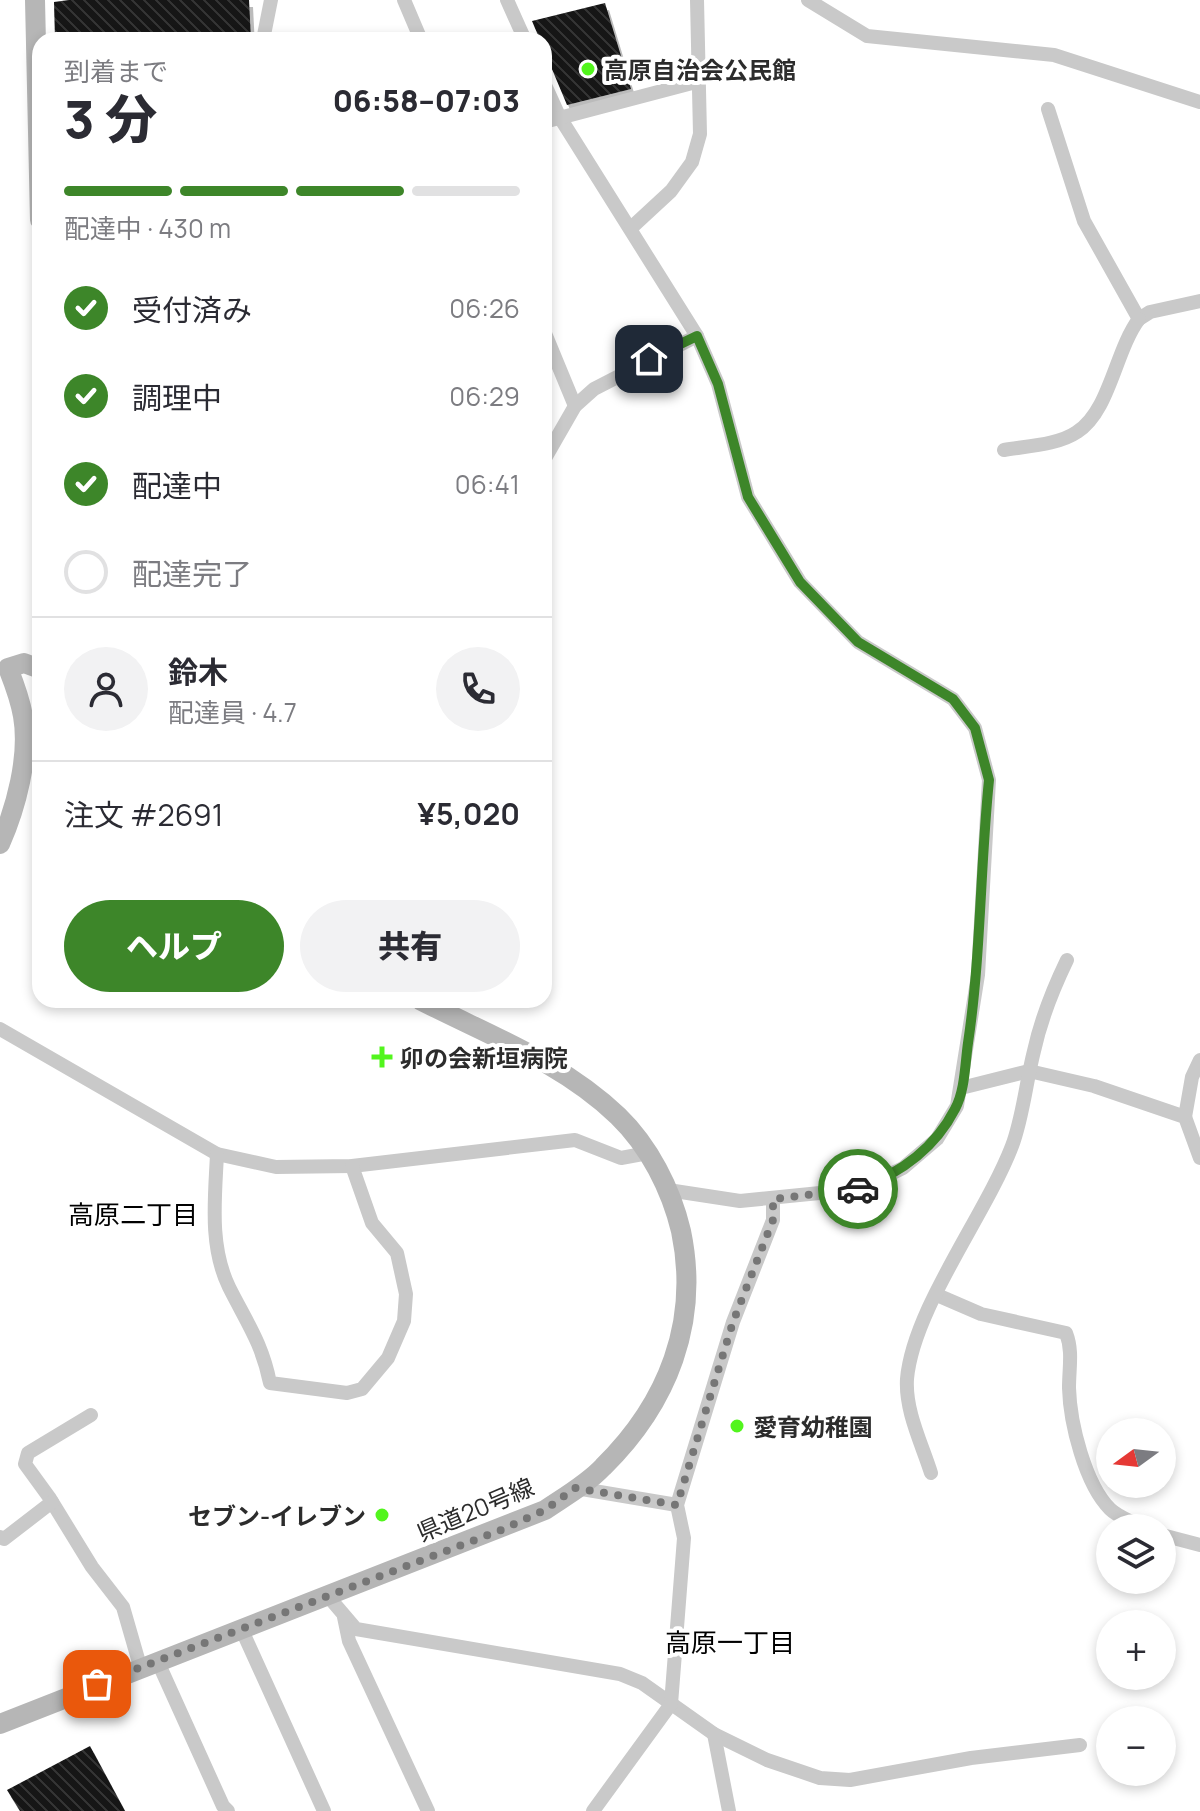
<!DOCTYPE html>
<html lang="ja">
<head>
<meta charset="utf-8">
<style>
	:root { --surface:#fff; --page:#f2f2f3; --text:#2b2b33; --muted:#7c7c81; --line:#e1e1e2; --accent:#3d8629 }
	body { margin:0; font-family:Manrope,"Noto Sans JP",sans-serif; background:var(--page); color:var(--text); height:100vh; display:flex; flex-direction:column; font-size:30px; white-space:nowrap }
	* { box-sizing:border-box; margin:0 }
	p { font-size:26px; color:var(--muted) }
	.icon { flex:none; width:44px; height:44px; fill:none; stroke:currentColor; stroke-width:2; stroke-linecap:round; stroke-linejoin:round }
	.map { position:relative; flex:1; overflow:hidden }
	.details { position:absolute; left:32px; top:32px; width:520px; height:976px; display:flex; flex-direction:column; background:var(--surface); border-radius:24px; box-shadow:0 4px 12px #0003 }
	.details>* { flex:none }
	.needle { width:52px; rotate:255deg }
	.buttons { position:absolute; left:1096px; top:1418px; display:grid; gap:16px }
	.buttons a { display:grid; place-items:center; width:80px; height:80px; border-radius:50%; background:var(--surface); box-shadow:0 4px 12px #0003; font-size:40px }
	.pin { position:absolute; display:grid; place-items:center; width:68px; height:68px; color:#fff; margin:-34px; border-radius:16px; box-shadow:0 4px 12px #0006 }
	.courier { position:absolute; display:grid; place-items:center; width:80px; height:80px; margin:-40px; border:6px solid #3d8629; border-radius:50%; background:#fff; color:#222; box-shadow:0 2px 10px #0007 }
	.headline em { font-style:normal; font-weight:800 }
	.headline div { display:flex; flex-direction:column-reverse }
	.headline { display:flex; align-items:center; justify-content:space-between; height:136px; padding:0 32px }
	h1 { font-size:52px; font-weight:800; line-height:60px }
	.bar { display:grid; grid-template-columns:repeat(4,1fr); gap:12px 8px; align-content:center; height:96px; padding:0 32px }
	.bar i { height:10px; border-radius:6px; background:var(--line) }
	.bar .active { background:var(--accent) }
	.bar p { grid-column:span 4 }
	.line { display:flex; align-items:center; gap:20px; padding:0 32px; border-top:2px solid var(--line) }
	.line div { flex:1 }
	.round { display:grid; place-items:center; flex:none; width:84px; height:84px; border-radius:42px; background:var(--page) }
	ol { padding:0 32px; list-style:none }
	li { display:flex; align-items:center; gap:24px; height:88px }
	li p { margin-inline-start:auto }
	li .icon { padding:8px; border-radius:50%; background:var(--accent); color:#fff; stroke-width:4 }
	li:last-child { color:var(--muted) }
	li i { width:44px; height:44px; border:4px solid var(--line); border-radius:50% }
	.button { display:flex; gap:16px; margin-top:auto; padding:16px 32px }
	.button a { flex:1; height:92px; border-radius:48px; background:var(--accent); color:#fff; font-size:32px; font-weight:800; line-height:92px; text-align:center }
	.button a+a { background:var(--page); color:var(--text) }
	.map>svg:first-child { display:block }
</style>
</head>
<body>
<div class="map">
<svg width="1200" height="1811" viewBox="0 0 1200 1811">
	<defs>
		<pattern id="building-back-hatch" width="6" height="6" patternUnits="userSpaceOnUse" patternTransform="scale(2)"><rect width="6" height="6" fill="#131313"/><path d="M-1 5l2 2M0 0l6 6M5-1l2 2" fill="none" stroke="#363636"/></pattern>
		<filter id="shadow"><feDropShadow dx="4" dy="7" stdDeviation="0" flood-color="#0004"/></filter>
	</defs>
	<rect width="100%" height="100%" fill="#fff"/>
	<g fill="url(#building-back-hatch)" filter="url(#shadow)">
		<path d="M69,0H249L251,40H55L54,2Z"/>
		<path d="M605,3L631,89L567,105L544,50V40H540L532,21Z"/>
		<path d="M90,1746L125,1811H20L7,1790Z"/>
	</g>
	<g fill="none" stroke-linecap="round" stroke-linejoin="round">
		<g stroke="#c9c9c9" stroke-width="14">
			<path d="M404,0L421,40"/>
			<path d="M507,0L525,40"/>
			<path d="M808,0L867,36L1054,55L1200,102"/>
			<path d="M263,40L271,0"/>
			<path d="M544,83L559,116L697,336L718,384L748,497L800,582L858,642L953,699L975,728L989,780L978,975L957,1106L937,1139L903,1168L860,1189L740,1201L668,1190"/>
			<path d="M1048,109L1084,221L1139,319L1150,312L1200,301"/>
			<path d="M544,122L696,82"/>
			<path d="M631,228L671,191L692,162L700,134L697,0"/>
			<path d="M544,331L575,406"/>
			<path d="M1004,450C1027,446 1058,445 1077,432C1110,411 1115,351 1139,319"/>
			<path d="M544,460L575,406L594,389L697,336"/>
			<path d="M0,1029L217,1154L276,1167L352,1166L575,1140L621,1158L648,1153"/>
			<path d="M961,1088L1029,1071L1094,1086L1185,1117L1200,1158"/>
			<path d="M1185,1117L1192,1077L1200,1060"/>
			<path d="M217,1154C215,1198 209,1246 229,1287C247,1323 262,1343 270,1383L347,1393L362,1389L388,1358L404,1321L406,1294L397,1253L372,1223L352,1166"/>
			<path d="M937,1295L981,1314L1066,1333C1073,1351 1069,1368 1069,1388C1070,1423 1085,1484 1110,1509C1118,1517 1133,1522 1143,1528"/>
			<path d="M91,1415L28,1453L25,1464L49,1497L92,1567L123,1607L140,1666"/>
			<path d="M931,1473C922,1444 905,1411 907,1379C913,1309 985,1216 1012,1146C1023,1117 1026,1082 1034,1051C1041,1019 1053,989 1067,960"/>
			<path d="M576,1488L677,1505"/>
			<path d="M1162,1535L1200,1545"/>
			<path d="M0,1537L4,1539L52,1502"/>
			<path d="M327,1595L356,1629L620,1674L642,1683L714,1734L767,1760L820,1778L850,1780L971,1758L1080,1745"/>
			<path d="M344,1617L349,1641L428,1811"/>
			<path d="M241,1628L324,1811"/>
			<path d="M157,1660L223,1806L228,1811"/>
			<path d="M714,1734L729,1811"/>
			<path d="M593,1811L671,1704L684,1538L677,1505L733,1322L773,1220V1199"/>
		</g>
		<g stroke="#b6b6b6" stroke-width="20">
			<path d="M35,0L40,220"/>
			<path d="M0,844C16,808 30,756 23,716C20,699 14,683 8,668L24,663L40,669"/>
			<path d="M0,1724L545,1510C564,1497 587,1484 603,1467C668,1403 700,1322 681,1231C671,1189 649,1146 618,1116C562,1062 488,1035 420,1000"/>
		</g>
	</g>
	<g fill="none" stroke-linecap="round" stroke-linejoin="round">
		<path stroke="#767676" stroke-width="8" stroke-dasharray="0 14.4" d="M97,1684L501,1530L545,1510L575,1488L677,1505L733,1322L773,1220V1199L858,1189"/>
		<path stroke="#3d8629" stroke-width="10" d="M649,359L697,336L718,384L748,497L800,582L858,642L953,699L975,728L989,780C980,868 981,956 968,1043C965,1064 965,1091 955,1109C935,1148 899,1174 858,1189"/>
	</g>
	<g fill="#52f51d" stroke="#fff" stroke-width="3">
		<circle cx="588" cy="69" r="8"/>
		<path d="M378 1045h8v8h8v8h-8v8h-8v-8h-8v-8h8z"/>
		<circle cx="737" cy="1426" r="8"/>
		<circle cx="382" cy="1515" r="8"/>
	</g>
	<g text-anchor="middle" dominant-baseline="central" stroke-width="8" stroke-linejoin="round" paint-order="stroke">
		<g font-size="24" font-weight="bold" fill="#2c2c2c" stroke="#fff" text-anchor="start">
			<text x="604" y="69">高原自治会公民館</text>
			<text x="400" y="1057">卯の会新垣病院</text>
			<text x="753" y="1426">愛育幼稚園</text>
			<text x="366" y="1515" text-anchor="end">セブン-イレブン</text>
		</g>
		<g font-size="24" fill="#2c2c2c" stroke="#fff">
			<text transform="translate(475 1509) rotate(-23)">県道20号線</text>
		</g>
		<g font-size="26" fill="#000" stroke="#fff">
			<text x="133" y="1214">高原二丁目</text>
			<text x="730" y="1642">高原一丁目</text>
		</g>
	</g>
</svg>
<div class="buttons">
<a><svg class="needle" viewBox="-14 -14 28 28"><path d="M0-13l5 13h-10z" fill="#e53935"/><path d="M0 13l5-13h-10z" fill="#7c7c81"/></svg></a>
<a><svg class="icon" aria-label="layers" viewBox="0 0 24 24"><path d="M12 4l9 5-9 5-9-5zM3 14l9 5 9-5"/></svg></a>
<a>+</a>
<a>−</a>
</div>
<div class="pin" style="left:97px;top:1684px;background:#ea580c"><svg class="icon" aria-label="bag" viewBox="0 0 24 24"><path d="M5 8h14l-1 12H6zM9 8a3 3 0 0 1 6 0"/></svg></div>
<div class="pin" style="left:649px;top:359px;background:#1f2937"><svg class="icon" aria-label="home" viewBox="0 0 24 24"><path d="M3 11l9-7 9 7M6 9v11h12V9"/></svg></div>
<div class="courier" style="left:858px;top:1189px"><svg class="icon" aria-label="car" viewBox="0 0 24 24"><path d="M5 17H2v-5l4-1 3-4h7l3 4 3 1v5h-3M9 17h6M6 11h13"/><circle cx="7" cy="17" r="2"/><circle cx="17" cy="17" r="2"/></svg></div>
<section class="details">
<div class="headline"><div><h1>3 分</h1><p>到着まで</p></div><em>06:58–07:03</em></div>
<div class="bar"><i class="active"></i><i class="active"></i><i class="active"></i><i></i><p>配達中 · 430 m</p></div>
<ol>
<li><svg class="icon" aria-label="check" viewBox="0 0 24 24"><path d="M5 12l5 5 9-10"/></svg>受付済み<p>06:26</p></li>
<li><svg class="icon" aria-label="check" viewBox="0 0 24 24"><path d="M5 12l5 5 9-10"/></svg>調理中<p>06:29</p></li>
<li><svg class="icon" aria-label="check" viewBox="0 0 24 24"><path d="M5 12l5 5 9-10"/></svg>配達中<p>06:41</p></li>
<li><i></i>配達完了</li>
</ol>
<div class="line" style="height:144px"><a class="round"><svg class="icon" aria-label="person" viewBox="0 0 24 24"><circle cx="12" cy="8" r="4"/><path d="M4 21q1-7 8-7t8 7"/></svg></a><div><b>鈴木</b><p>配達員 · 4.7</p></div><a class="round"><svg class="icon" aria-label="phone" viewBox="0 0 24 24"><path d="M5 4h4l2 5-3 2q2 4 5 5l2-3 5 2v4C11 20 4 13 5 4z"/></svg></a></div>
<div class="line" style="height:104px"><div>注文 #2691</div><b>¥5,020</b></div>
<div class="button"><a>ヘルプ</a><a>共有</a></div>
</section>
</div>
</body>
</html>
